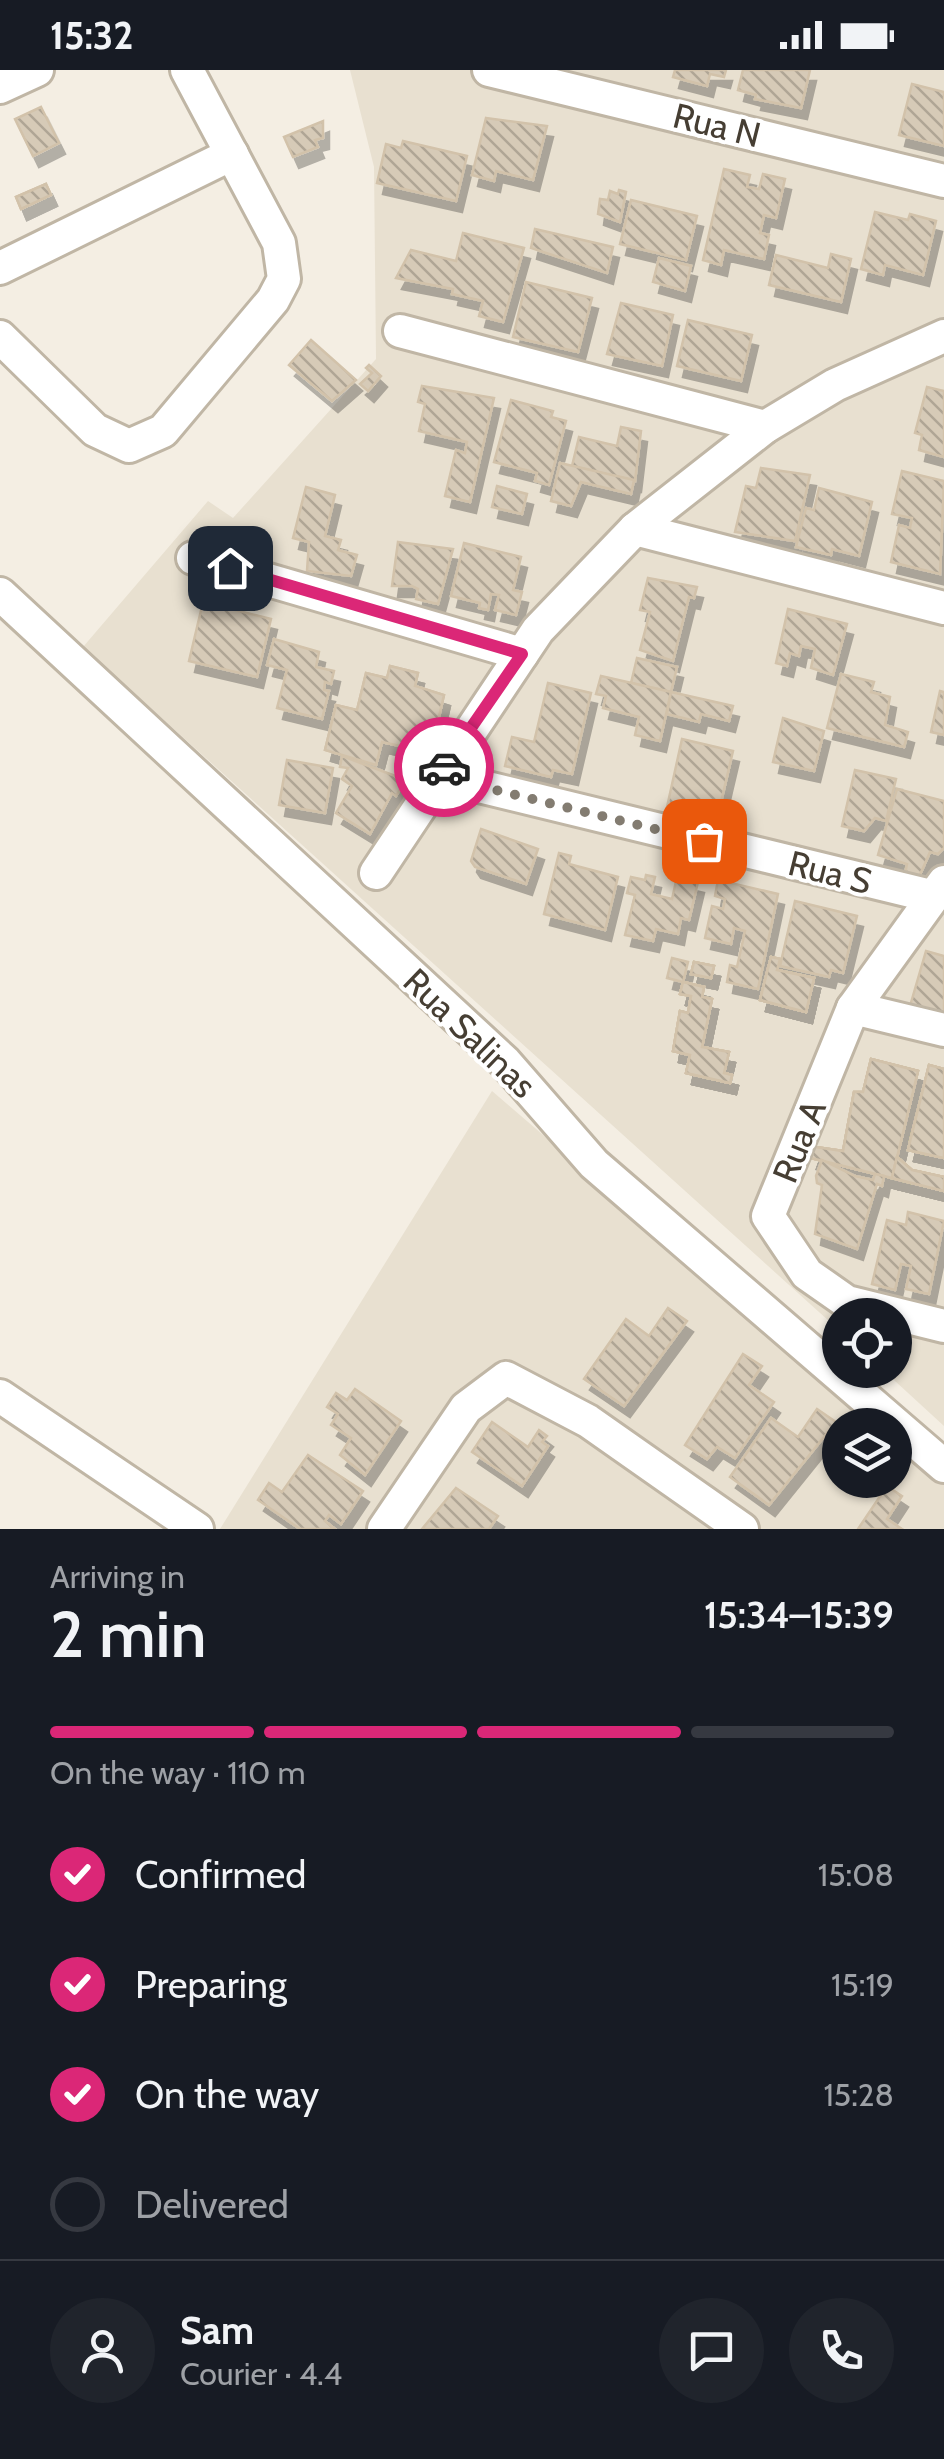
<!DOCTYPE html>
<html lang="en">
<head>
<meta charset="utf-8">
<style>
	:root { --surface:#171b24; --page:#20242c; --text:#f1f3f6; --muted:#9ea1a6; --line:#363941; --accent:#db2777 }
	body { margin:0; font-family:Cabin,sans-serif; background:var(--page); color:var(--text); height:100vh; display:flex; flex-direction:column; font-size:38px; white-space:nowrap }
	* { box-sizing:border-box; margin:0 }
	p { font-size:32px; color:var(--muted) }
	.icon { flex:none; width:55px; height:55px; fill:none; stroke:currentColor; stroke-width:2; stroke-linecap:round; stroke-linejoin:round }
	.map { position:relative; height:1459px; overflow:hidden }
	.side { display:flex; flex-direction:column; background:var(--surface); flex:1 }
	.side>* { flex:none }
	.buttons { position:absolute; left:822px; top:1228px; display:grid; gap:20px }
	.buttons a { display:grid; place-items:center; width:90px; height:90px; border-radius:50%; background:var(--surface); box-shadow:0 2px 8px #0004; font-size:50px }
	.pin { position:absolute; display:grid; place-items:center; width:85px; height:85px; color:#fff; margin:-42px; border-radius:20px; box-shadow:0 5px 15px #0006 }
	.courier { position:absolute; display:grid; place-items:center; width:100px; height:100px; margin:-50px; border:8px solid #db2777; border-radius:50%; background:#fff; color:#222; box-shadow:0 2px 12px #0007 }
	.overview em { font-style:normal; font-weight:600 }
	.overview div { display:flex; flex-direction:column-reverse }
	.overview { display:flex; align-items:center; justify-content:space-between; height:170px; padding:0 50px }
	h1 { font-size:65px; font-weight:600; line-height:75px }
	.bar { display:grid; grid-template-columns:repeat(4,1fr); gap:15px 10px; align-content:center; height:120px; padding:0 50px }
	.bar i { height:12px; border-radius:8px; background:var(--line) }
	.bar .on { background:var(--accent) }
	.bar p { grid-column:span 4 }
	.line { display:flex; align-items:center; gap:25px; padding:0 50px; border-top:2px solid var(--line) }
	.line div { flex:1 }
	.round { display:grid; place-items:center; flex:none; width:105px; height:105px; border-radius:52px; background:var(--page) }
	ol { padding:0 50px; list-style:none }
	li { display:flex; align-items:center; gap:30px; height:110px }
	li p { margin-inline-start:auto }
	li .icon { padding:10px; border-radius:50%; background:var(--accent); color:#fff; stroke-width:4 }
	li:last-child { color:var(--muted) }
	li i { width:55px; height:55px; border:5px solid var(--line); border-radius:50% }
	.status { display:flex; justify-content:space-between; align-items:center; height:70px; padding:0 50px; background:var(--surface); direction:ltr }
	.status svg { height:28px; fill:currentColor }
	.map>svg:first-child { display:block }
</style>
</head>
<body>
<div class="status"><b>15:32</b><svg viewBox="0 0 49 12"><path d="M0 12V9h3v3zM5 12V6h3v6zM10 12V3h3v9zM15 12V0h3v12zM26 1h20v11H26zM47 4h2v5h-2z"/></svg></div>
<div class="map">
<svg width="944" height="1459" viewBox="0 0 944 1459">
	<defs>
		<pattern id="building-back-hatch" width="6" height="6" patternUnits="userSpaceOnUse" patternTransform="scale(2.5)"><rect width="6" height="6" fill="#d6cab7"/><path d="M-1 5l2 2M0 0l6 6M5-1l2 2" fill="none" stroke="#afa595"/></pattern>
		<filter id="shadow"><feDropShadow dx="6" dy="11" stdDeviation="0" flood-color="#0004"/></filter>
	</defs>
	<rect width="100%" height="100%" fill="#f4eee3"/>
	<g fill="#e8e0d0">
		<path d="M350,0H944V1356L883,1300H895V1245H840V1261L83,577L208,431L233,448L376,289L374,97Z"/>
		<path d="M492,1021L880,1355H840V1410H895V1368L944,1410V1459H220Z"/>
	</g>
	<g fill="url(#building-back-hatch)" stroke="#d2c2aa" stroke-width="2.5" filter="url(#shadow)">
		<path d="M675,0H726L724,7L710,4L707,16L673,7Z"/>
		<path d="M743,0H810L801,38L755,29L756,25L738,20Z"/>
		<path d="M912,14L944,22V76L899,65Z"/>
		<path d="M41,37L59,73L33,86L15,49Z"/>
		<path d="M486,48L547,56L533,110L496,101L494,111L472,105Z"/>
		<path d="M323,51V68L315,70L318,77L293,87L284,67Z"/>
		<path d="M403,71L467,86L456,131L377,113L386,74L401,78Z"/>
		<path d="M724,99L750,105L747,117L759,119L763,104L785,109L776,148L764,145L760,163L769,165L764,189L724,180L721,195L703,190Z"/>
		<path d="M46,114L51,125L21,139L16,127Z"/>
		<path d="M46,114L51,125L21,139L16,127Z"/>
		<path d="M619,120L626,122L620,152L598,144L600,129L608,130L610,121L618,124Z"/>
		<path d="M631,130L697,146L686,190L620,174Z"/>
		<path d="M875,142L908,150L910,144L936,151L923,205L885,195L883,205L861,199Z"/>
		<path d="M535,159L613,177L607,203L531,178Z"/>
		<path d="M463,163L524,178L503,252L479,246L483,231L452,224L453,219L396,208L411,180L456,191Z"/>
		<path d="M831,184L851,189L841,232L769,215L776,185L828,198Z"/>
		<path d="M659,188L691,196L685,221L653,212Z"/>
		<path d="M526,212L592,228L578,282L513,267Z"/>
		<path d="M621,233L673,245L662,296L607,284Z"/>
		<path d="M688,250L752,265L741,311L677,296Z"/>
		<path d="M311,270L356,310L332,331L289,295Z"/>
		<path d="M369,295L381,306L368,321L360,314L372,303L366,298Z"/>
		<path d="M422,316L494,328L470,432L445,426L456,380L465,383L467,372L419,361L425,334L418,332Z"/>
		<path d="M927,317L944,321V387L919,380L922,365L915,363Z"/>
		<path d="M511,330L553,341L551,347L566,351L549,415L535,411L537,403L494,392Z"/>
		<path d="M621,357L641,361L635,411L572,396L579,367L617,376Z"/>
		<path d="M560,393L634,410L631,424L581,412L571,436L551,431Z"/>
		<path d="M761,398L810,405L795,471L735,462L746,416L756,418Z"/>
		<path d="M902,401L944,411L940,504L891,492L899,455L910,458L912,448L892,444Z"/>
		<path d="M497,416L527,424L522,444L492,437Z"/>
		<path d="M306,417L335,425L325,466L341,470L338,480L357,485L351,506L307,501L309,472L293,468Z"/>
		<path d="M819,418L872,432L859,486L832,479L831,485L796,477L806,438L814,440Z"/>
		<path d="M398,472L453,479L438,534L416,529L418,519L412,516H392Z"/>
		<path d="M464,473L521,487L513,520L522,522L516,545L495,540L499,525L491,524L488,540L479,538L480,533L451,526Z"/>
		<path d="M648,508L697,517L694,528L689,527L673,591L640,580L650,542L640,540Z"/>
		<path d="M203,532L271,549L257,607L189,591Z"/>
		<path d="M788,539L847,554L833,605L811,598L815,579L801,576L799,586L790,583L787,596L776,593Z"/>
		<path d="M274,569L319,582L316,597L334,601L331,614L325,612L324,620L329,621L322,649L277,638L287,600L267,595Z"/>
		<path d="M637,588L677,597L671,622L631,613Z"/>
		<path d="M390,596L418,603L415,616L444,625L435,664L421,660L417,674L407,671L405,677L382,672L376,695L325,680L336,635L357,640L366,603L387,608Z"/>
		<path d="M390,596L418,603L415,616L444,625L435,664L421,660L417,674L407,671L405,677L382,672L376,695L325,680L336,635L357,640L366,603L387,608Z"/>
		<path d="M841,604L874,612L871,622L890,627L885,655L908,662L904,677L827,658Z"/>
		<path d="M601,606L671,622L660,671L635,665L639,647L603,638L606,626L596,624Z"/>
		<path d="M548,613L591,623L572,704L553,700L551,707L505,696L512,667L534,672Z"/>
		<path d="M940,621L944,622V665L931,662Z"/>
		<path d="M671,622L733,636L729,651L701,644L699,652L667,644Z"/>
		<path d="M783,648L824,661L814,701L773,692Z"/>
		<path d="M682,669L733,681L717,749L667,737Z"/>
		<path d="M342,686L406,710L396,726L392,723L370,764L336,743L352,716L342,709L348,698L340,697Z"/>
		<path d="M287,690L333,698L325,743L279,735Z"/>
		<path d="M855,700L896,709L886,751L875,748L864,761L842,756Z"/>
		<path d="M897,719L944,731V778L938,784L930,782L919,807L905,804L907,794L878,785Z"/>
		<path d="M481,759L538,779L526,814L475,797L471,791Z"/>
		<path d="M559,783L571,786L569,794L618,807L605,860L544,844Z"/>
		<path d="M646,805L655,807L651,824L672,829L677,807L698,812L689,850L681,848L678,864L656,859L653,871L625,865L635,825L627,823L631,807L645,810Z"/>
		<path d="M718,810L778,824L758,919L727,912L730,895L737,897L745,861L734,858L731,874L705,868L712,836L723,839L725,829L715,826Z"/>
		<path d="M795,831L857,846L843,903L831,900L829,907L780,896Z"/>
		<path d="M926,881L944,886V945L910,936Z"/>
		<path d="M771,887L780,889L777,900L814,908L806,942L760,930Z"/>
		<path d="M771,887L780,889L777,900L814,908L806,942L760,930Z"/>
		<path d="M771,887L780,889L777,900L814,908L806,942L760,930Z"/>
		<path d="M771,887L780,889L777,900L814,908L806,942L760,930Z"/>
		<path d="M771,887L780,889L777,900L814,908L806,942L760,930Z"/>
		<path d="M672,888L688,892L683,912L667,908Z"/>
		<path d="M694,892L714,896L711,908L691,904Z"/>
		<path d="M694,892L714,896L711,908L691,904Z"/>
		<path d="M694,892L714,896L711,908L691,904Z"/>
		<path d="M694,892L714,896L711,908L691,904Z"/>
		<path d="M694,892L714,896L711,908L691,904Z"/>
		<path d="M683,912L704,917L702,927L712,929L702,977L729,982L724,1003L732,1005L730,1013L686,1003L690,985L673,981L680,941L688,943L691,926L680,924Z"/>
		<path d="M683,912L704,917L702,927L712,929L702,977L729,982L724,1003L732,1005L730,1013L686,1003L690,985L673,981L680,941L688,943L691,926L680,924Z"/>
		<path d="M683,912L704,917L702,927L712,929L702,977L729,982L724,1003L732,1005L730,1013L686,1003L690,985L673,981L680,941L688,943L691,926L680,924Z"/>
		<path d="M683,912L704,917L702,927L712,929L702,977L729,982L724,1003L732,1005L730,1013L686,1003L690,985L673,981L680,941L688,943L691,926L680,924Z"/>
		<path d="M683,912L704,917L702,927L712,929L702,977L729,982L724,1003L732,1005L730,1013L686,1003L690,985L673,981L680,941L688,943L691,926L680,924Z"/>
		<path d="M871,989L918,1001L892,1108L811,1088L815,1077L843,1081L854,1022H863Z"/>
		<path d="M871,989L918,1001L892,1108L811,1088L815,1077L843,1081L854,1022H863Z"/>
		<path d="M871,989L918,1001L892,1108L811,1088L815,1077L843,1081L854,1022H863Z"/>
		<path d="M871,989L918,1001L892,1108L811,1088L815,1077L843,1081L854,1022H863Z"/>
		<path d="M871,989L918,1001L892,1108L811,1088L815,1077L843,1081L854,1022H863Z"/>
		<path d="M929,995L944,999V1088L908,1080Z"/>
		<path d="M929,995L944,999V1088L908,1080Z"/>
		<path d="M929,995L944,999V1088L908,1080Z"/>
		<path d="M929,995L944,999V1088L908,1080Z"/>
		<path d="M929,995L944,999V1088L908,1080Z"/>
		<path d="M897,1087L912,1100L944,1107V1121L892,1108Z"/>
		<path d="M897,1087L912,1100L944,1107V1121L892,1108Z"/>
		<path d="M897,1087L912,1100L944,1107V1121L892,1108Z"/>
		<path d="M897,1087L912,1100L944,1107V1121L892,1108Z"/>
		<path d="M897,1087L912,1100L944,1107V1121L892,1108Z"/>
		<path d="M822,1090L855,1106L873,1110L875,1104L884,1106L882,1116L877,1114L857,1179L815,1164L822,1115L817,1113L816,1106Z"/>
		<path d="M908,1142L944,1151L929,1224L906,1219L911,1196L901,1194L895,1220L872,1214L887,1150L906,1155Z"/>
		<path d="M668,1238L687,1251L624,1336L584,1309L626,1249L649,1266Z"/>
		<path d="M743,1284L762,1296L749,1315L774,1332L735,1388L717,1377L707,1389L685,1375Z"/>
		<path d="M355,1319L401,1351L365,1405L340,1385L351,1368L331,1355L338,1344L327,1337L336,1323L347,1330Z"/>
		<path d="M817,1339L836,1352L769,1435L730,1407L771,1348L798,1367Z"/>
		<path d="M492,1352L528,1377L539,1360L547,1366L542,1372L548,1376L522,1416L472,1382Z"/>
		<path d="M308,1385L363,1421L341,1454L329,1445L325,1451L335,1459H300L258,1430L269,1413L282,1422Z"/>
		<path d="M887,1416L902,1426L887,1449L902,1459H858Z"/>
		<path d="M456,1418L498,1446L489,1459H422Z"/>
	</g>
	<g fill="none" stroke-linecap="round" stroke-linejoin="round">
		<g stroke="#c0b6a5" stroke-width="38">
			<g id="minor">
				<path d="M489,0L944,111"/>
				<path d="M0,17L37,0"/>
				<path d="M0,198L232,84"/>
				<path d="M400,261L765,357"/>
				<path d="M0,267L95,360L129,376L163,361L273,230L284,209L279,173L187,0"/>
				<path d="M635,459L944,538"/>
				<path d="M193,488L522,584"/>
				<path d="M0,524L505,992L594,1094L944,1396"/>
				<path d="M438,706L931,826"/>
				<path d="M376,803L538,560L635,459L765,357L835,315L944,266"/>
				<path d="M944,812L853,938L768,1146L807,1204L847,1232L944,1256"/>
				<path d="M853,938L944,960"/>
				<path d="M0,1326L197,1459"/>
				<path d="M384,1459L466,1338L506,1308L588,1351L742,1459"/>
			</g>
		</g>
		<use href="#minor" stroke="#fff" stroke-width="32"/>
	</g>
	<g fill="none" stroke-linecap="round" stroke-linejoin="round">
		<path stroke="#837c71" stroke-width="10" stroke-dasharray="0 18" d="M444,697L438,706L704,771"/>
		<path stroke="#db2777" stroke-width="12" d="M230,498L522,584L444,697"/>
	</g>
	<g text-anchor="middle" dominant-baseline="central" stroke-width="8" stroke-linejoin="round" paint-order="stroke">
		<g font-size="35" fill="#463e33" stroke="#fff">
			<text transform="translate(717 55) rotate(14)">Rua N</text>
			<text transform="translate(830 802) rotate(14)">Rua S</text>
			<text transform="translate(470 963) rotate(44)">Rua Salinas</text>
			<text transform="translate(799 1071) rotate(-68)">Rua A</text>
		</g>
	</g>
</svg>
<div class="buttons">
<a><svg class="icon" aria-label="locate" viewBox="0 0 24 24"><circle cx="12" cy="12" r="6"/><path d="M12 2v4M12 18v4M2 12h4M18 12h4"/></svg></a>
<a><svg class="icon" aria-label="layers" viewBox="0 0 24 24"><path d="M12 4l9 5-9 5-9-5zM3 14l9 5 9-5"/></svg></a>
</div>
<div class="pin" style="left:704px;top:771px;background:#ea580c"><svg class="icon" aria-label="bag" viewBox="0 0 24 24"><path d="M5 8h14l-1 12H6zM9 8a3 3 0 0 1 6 0"/></svg></div>
<div class="pin" style="left:230px;top:498px;background:#1f2937"><svg class="icon" aria-label="home" viewBox="0 0 24 24"><path d="M3 11l9-7 9 7M6 9v11h12V9"/></svg></div>
<div class="courier" style="left:444px;top:697px"><svg class="icon" aria-label="car" viewBox="0 0 24 24"><path d="M5 17H2v-5l4-1 3-4h7l3 4 3 1v5h-3M9 17h6M6 11h13"/><circle cx="7" cy="17" r="2"/><circle cx="17" cy="17" r="2"/></svg></div>
</div>
<section class="side">
<div class="overview"><div><h1>2 min</h1><p>Arriving in</p></div><em>15:34–15:39</em></div>
<div class="bar"><i class="on"></i><i class="on"></i><i class="on"></i><i></i><p>On the way · 110 m</p></div>
<ol>
<li><svg class="icon" aria-label="check" viewBox="0 0 24 24"><path d="M5 12l5 5 9-10"/></svg>Confirmed<p>15:08</p></li>
<li><svg class="icon" aria-label="check" viewBox="0 0 24 24"><path d="M5 12l5 5 9-10"/></svg>Preparing<p>15:19</p></li>
<li><svg class="icon" aria-label="check" viewBox="0 0 24 24"><path d="M5 12l5 5 9-10"/></svg>On the way<p>15:28</p></li>
<li><i></i>Delivered</li>
</ol>
<div class="line" style="height:180px"><a class="round"><svg class="icon" aria-label="person" viewBox="0 0 24 24"><circle cx="12" cy="8" r="4"/><path d="M4 21q1-7 8-7t8 7"/></svg></a><div><b>Sam</b><p>Courier · 4.4</p></div><a class="round"><svg class="icon" aria-label="chat" viewBox="0 0 24 24"><path d="M4 5h16v11H9l-5 4z"/></svg></a><a class="round"><svg class="icon" aria-label="phone" viewBox="0 0 24 24"><path d="M5 4h4l2 5-3 2q2 4 5 5l2-3 5 2v4C11 20 4 13 5 4z"/></svg></a></div>
</section>
</body>
</html>
